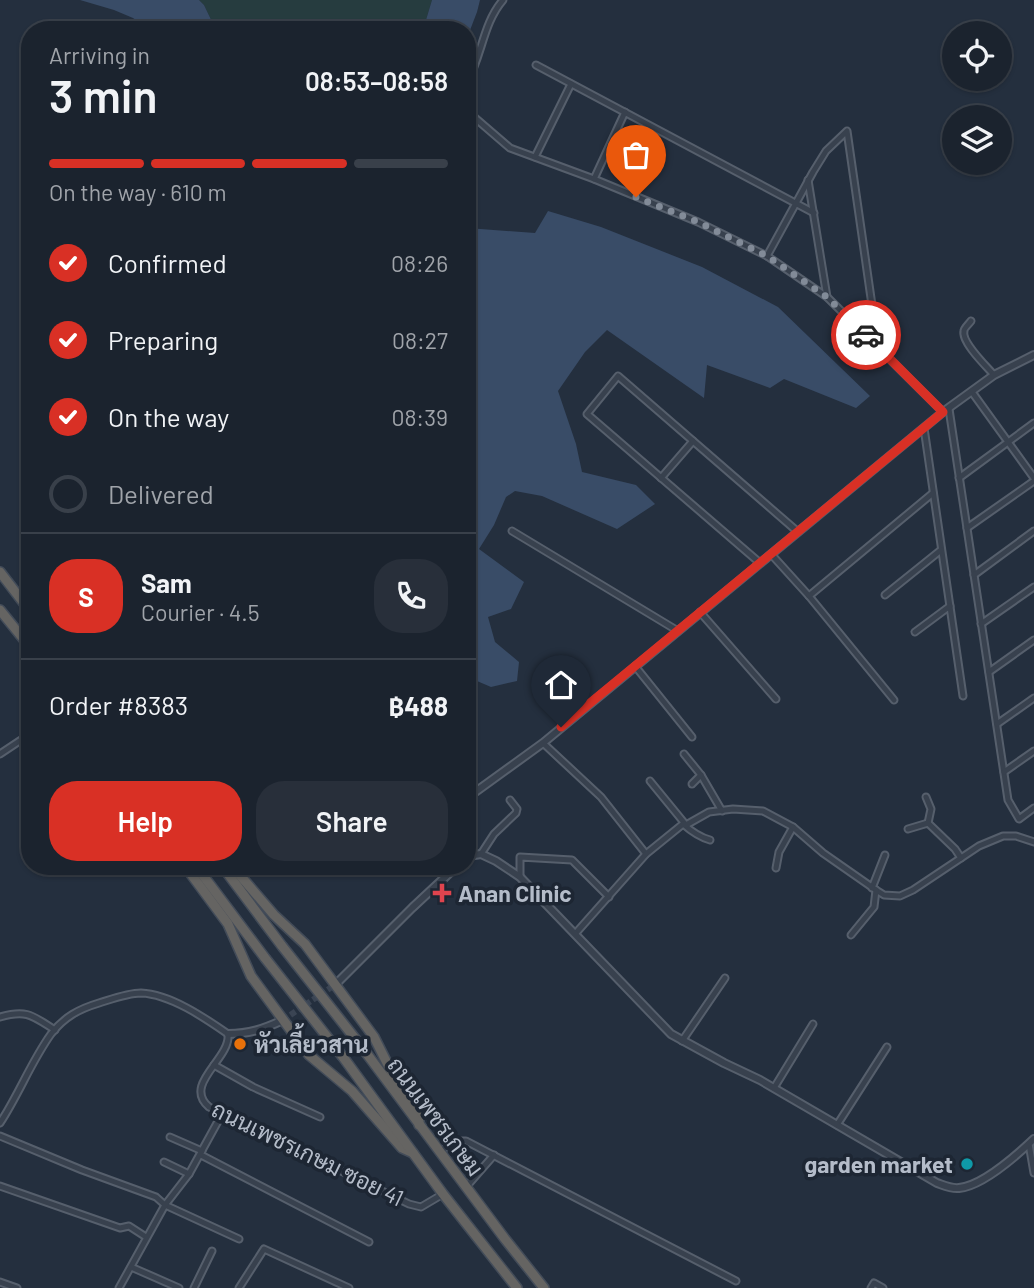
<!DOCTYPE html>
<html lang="en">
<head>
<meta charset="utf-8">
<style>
	:root { --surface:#1b232e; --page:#282f3a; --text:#f1f3f6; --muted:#a0a4aa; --line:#39404a; --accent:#d93025 }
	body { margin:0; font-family:Barlow,Sarabun,sans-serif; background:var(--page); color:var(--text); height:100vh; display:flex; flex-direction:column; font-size:26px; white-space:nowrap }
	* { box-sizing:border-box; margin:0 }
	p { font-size:23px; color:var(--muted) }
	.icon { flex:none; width:38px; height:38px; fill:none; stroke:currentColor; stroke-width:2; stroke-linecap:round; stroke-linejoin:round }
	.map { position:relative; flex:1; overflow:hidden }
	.panel { position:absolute; left:21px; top:21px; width:455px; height:854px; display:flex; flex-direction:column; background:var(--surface); border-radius:28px; box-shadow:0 2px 5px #0004,0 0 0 2px var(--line) }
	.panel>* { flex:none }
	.tools { position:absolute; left:942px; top:21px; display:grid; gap:14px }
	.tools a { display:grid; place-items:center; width:70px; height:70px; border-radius:50%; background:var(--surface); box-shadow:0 2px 5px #0004,0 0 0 2px var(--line); font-size:35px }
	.pin { position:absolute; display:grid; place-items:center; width:60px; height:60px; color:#fff; margin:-72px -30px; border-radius:50% 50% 50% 0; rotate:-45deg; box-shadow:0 0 7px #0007 }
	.pin .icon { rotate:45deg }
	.courier { position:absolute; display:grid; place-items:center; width:70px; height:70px; margin:-35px; border:5px solid #d93025; border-radius:50%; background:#fff; color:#222; box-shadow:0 2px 9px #0007 }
	.summary em { font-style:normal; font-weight:600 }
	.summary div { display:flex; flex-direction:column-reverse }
	.summary { display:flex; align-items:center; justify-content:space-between; height:119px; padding:0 28px }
	h1 { font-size:46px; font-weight:600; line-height:52px }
	.bar { display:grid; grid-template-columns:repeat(4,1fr); gap:10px 7px; align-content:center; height:84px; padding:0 28px }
	.bar i { height:9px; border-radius:5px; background:var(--line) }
	.bar .current { background:var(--accent) }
	.bar p { grid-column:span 4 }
	.line { display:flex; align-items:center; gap:18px; padding:0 28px; border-top:2px solid var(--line) }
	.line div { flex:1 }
	.round { display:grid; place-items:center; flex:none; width:74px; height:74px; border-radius:28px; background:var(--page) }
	ol { padding:0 28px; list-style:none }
	li { display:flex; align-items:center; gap:21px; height:77px }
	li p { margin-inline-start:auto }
	li .icon { padding:7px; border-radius:50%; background:var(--accent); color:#fff; stroke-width:4 }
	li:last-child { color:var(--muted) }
	li i { width:38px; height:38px; border:4px solid var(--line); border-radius:50% }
	.button { display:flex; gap:14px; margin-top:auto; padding:14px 28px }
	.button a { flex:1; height:80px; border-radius:28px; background:var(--accent); color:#fff; font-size:28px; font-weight:600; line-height:80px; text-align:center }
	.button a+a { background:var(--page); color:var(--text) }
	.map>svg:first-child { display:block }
</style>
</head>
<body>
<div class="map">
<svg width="1034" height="1288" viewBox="0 0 1034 1288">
	<rect width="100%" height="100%" fill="#242f3e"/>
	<path fill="#263c3f" d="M199,0H432L423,30H216L204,5Z"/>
	<g fill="#394c67">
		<path d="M80,0H199L204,5L216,30H150L133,18L114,10Z"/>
		<path d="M432,0H480L477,12L467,38V30H423Z"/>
		<path d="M548,211L601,227L702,267L778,307L870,396L856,408L784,379L770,388L707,365L704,398L607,330L585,352L558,391L576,444L582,472L636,485L655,504L617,529L542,496L515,491L506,497L494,525L479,549L524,582L511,609L488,617L495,642L519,662L517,681L491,687L470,678L467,680V228L535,233Z"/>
	</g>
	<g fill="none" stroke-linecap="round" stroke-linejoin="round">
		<path stroke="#3a4453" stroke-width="6" stroke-dasharray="6 3" stroke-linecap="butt" d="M283,1020L336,984"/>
		<g stroke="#565f6c" stroke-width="9">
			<g id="minor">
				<path d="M536,65L814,213"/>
				<path d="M467,82C482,56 483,23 503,0"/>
				<path d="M467,111L510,148L594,179L698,222L767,256L827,297L943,412"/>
				<path d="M535,157L571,84"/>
				<path d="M594,179L625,112"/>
				<path d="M808,180L827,297"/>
				<path d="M767,256L813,172L826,151L847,131L878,347"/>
				<path d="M971,321C969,324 964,328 964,331C961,342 987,367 994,375"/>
				<path d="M972,392L1034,478"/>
				<path d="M949,409L1008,800L1019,819L1034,808"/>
				<path d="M924,428L963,696"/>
				<path d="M661,478L693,441"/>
				<path d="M959,478L1034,423"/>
				<path d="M967,528L1034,481"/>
				<path d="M512,531L678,631"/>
				<path d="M771,554L809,596L894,700"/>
				<path d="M760,563L587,414L618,376L798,532"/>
				<path d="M974,575L1034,531"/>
				<path d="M885,595L941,550"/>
				<path d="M809,596L933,493"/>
				<path d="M700,612L776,699"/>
				<path d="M981,624L1034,587"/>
				<path d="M915,632L950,606"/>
				<path d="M635,666L692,737"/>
				<path d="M989,672L1034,640"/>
				<path d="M997,724L1034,698"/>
				<path d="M543,743L601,797L646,854"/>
				<path d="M0,754L30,734"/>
				<path d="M684,754L701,775L722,811"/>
				<path d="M1004,772L1034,751"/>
				<path d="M650,781L686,825"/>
				<path d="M692,784L701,775"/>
				<path d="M926,797L931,809L928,823"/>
				<path d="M683,824C692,832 699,837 710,840"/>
				<path d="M908,829L928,823L955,849L961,858"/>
				<path d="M481,854L494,834L516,813L517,809L510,800"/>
				<path d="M776,868L779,852L793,827"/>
				<path d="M520,877V857L572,860L609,897"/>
				<path d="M872,888L885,855"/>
				<path d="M575,934L646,854L683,824L686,825L709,812L733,809L763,811L793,827L823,853L876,890L884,895L900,896L913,890L979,846L1003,836H1016L1034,842"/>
				<path d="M851,935L874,907L876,890"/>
				<path d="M0,1017C27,1009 33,1016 55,1030"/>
				<path d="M682,1041L725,978"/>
				<path d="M214,1065L253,1087L320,1117"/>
				<path d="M774,1088L813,1024"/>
				<path d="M0,1123C19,1094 31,1062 51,1034C64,1017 79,1009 99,1003C112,999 128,993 141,993C170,994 205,1018 228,1034C231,1059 182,1084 209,1107L409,1204L421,1207L443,1194"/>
				<path d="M837,1125L887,1047"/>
				<path d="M0,1136L82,1170L156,1197L165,1205L239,1239"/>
				<path d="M170,1137L202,1151"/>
				<path d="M1029,1144L1034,1173"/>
				<path d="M439,1151L459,1141H466L736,1281"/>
				<path d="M201,1155L369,1242"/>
				<path d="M164,1162L189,1174"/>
				<path d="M0,1186L120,1228L129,1226L146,1237"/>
				<path d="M466,1187L494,1155"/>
				<path d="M131,1267L179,1288"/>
				<path d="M0,1282L17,1288"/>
				<path d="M119,1288L165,1205L189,1174L222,1114"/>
				<path d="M194,1288L212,1251"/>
				<path d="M239,1288L264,1249L349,1288"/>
				<path d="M871,1288L874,1283L883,1288"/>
			</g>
		</g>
		<g stroke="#565f6c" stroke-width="10">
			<g id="tertiary">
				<path d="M467,798L543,743L943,412L994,375L1034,355"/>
				<path d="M468,856L481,854L496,861L520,877L671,1034L724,1063L760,1080L937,1183C943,1185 951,1189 959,1188C982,1186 1017,1155 1034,1139"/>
				<path d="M336,984L412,908L457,866"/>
				<path d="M228,1034C249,1034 264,1029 283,1020"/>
			</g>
		</g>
		<g stroke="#434c59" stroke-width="12">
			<g id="trunk">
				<path d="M0,572L30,611"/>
				<path d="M0,610L30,647"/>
				<path d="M185,866L228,924L251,976L309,1055L352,1091L402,1148L413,1153"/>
				<path d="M196,866L265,958"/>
				<path d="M222,866L282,946"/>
				<path d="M232,866L274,915L305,944L374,1037L393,1075L419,1113V1125"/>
				<path d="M361,1046L505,1239L544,1288"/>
				<path d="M343,1057L443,1194L517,1288"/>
			</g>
		</g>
		<use href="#minor" stroke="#38414e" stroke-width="5"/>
		<use href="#tertiary" stroke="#38414e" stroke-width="6"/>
		<use href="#trunk" stroke="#656462" stroke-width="9"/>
		<g stroke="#434c59" stroke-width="12" stroke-linecap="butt">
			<g id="trunk-bridge">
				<path d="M282,946L361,1046"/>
				<path d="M265,958L343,1057"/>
			</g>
		</g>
		<use href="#trunk-bridge" stroke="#656462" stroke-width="9"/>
	</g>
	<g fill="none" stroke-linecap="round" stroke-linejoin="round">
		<path stroke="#828b98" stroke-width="7" stroke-dasharray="0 12.6" d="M636,197L698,222L767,256L827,297L866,335"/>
		<path stroke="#d93025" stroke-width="9" d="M561,727L943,412L866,335"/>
	</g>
	<path fill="#e0444e" stroke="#1d2633" stroke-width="2.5" d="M438.5 882.5h7v7h7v7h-7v7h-7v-7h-7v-7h7z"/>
	<circle fill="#e8710a" stroke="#1d2633" stroke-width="2.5" cx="240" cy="1044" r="7"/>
	<circle fill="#0f9aa8" stroke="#1d2633" stroke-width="2.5" cx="967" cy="1164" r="7"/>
	<g text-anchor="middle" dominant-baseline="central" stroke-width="7" stroke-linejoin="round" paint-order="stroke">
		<g font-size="23" font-weight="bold" fill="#b4bcc9" stroke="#1d2633" text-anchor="start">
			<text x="458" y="893">Anan Clinic</text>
			<text x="254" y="1044">หัวเลี้ยวสาน</text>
			<text x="953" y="1164" text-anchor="end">garden market</text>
		</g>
		<g font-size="23" fill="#b4bcc9" stroke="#1d2633">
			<text transform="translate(436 1116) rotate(53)">ถนนเพชรเกษม</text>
			<text transform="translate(308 1153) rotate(26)">ถนนเพชรเกษม ซอย 41</text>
		</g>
	</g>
</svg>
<div class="tools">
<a><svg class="icon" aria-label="locate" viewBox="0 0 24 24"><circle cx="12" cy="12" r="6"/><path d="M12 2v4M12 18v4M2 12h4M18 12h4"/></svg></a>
<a><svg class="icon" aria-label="layers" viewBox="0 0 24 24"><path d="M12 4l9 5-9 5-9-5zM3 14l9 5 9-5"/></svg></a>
</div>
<div class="pin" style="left:636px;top:197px;background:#ea580c"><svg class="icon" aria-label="bag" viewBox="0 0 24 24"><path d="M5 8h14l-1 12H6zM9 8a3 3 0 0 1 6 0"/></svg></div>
<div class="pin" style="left:561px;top:727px;background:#1f2937"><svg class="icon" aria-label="home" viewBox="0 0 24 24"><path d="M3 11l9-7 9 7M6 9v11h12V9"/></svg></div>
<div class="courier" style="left:866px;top:335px"><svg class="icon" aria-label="car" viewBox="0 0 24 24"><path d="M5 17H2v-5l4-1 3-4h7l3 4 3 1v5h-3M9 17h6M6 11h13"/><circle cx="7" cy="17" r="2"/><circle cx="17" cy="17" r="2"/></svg></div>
<section class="panel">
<div class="summary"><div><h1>3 min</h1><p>Arriving in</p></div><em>08:53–08:58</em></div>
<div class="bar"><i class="current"></i><i class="current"></i><i class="current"></i><i></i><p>On the way · 610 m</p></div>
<ol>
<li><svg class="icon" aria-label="check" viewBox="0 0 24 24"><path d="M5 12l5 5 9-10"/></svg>Confirmed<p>08:26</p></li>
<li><svg class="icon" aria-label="check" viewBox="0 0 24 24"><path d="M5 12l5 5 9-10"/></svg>Preparing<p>08:27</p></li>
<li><svg class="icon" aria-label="check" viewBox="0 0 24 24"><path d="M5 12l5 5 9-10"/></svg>On the way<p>08:39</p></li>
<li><i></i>Delivered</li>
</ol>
<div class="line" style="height:126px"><b class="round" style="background:var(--accent);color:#fff">S</b><div><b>Sam</b><p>Courier · 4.5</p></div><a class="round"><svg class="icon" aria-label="phone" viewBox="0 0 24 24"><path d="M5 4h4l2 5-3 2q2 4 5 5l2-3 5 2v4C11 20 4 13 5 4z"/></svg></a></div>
<div class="line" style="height:91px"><div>Order #8383</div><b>฿488</b></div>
<div class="button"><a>Help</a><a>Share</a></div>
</section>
</div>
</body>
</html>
